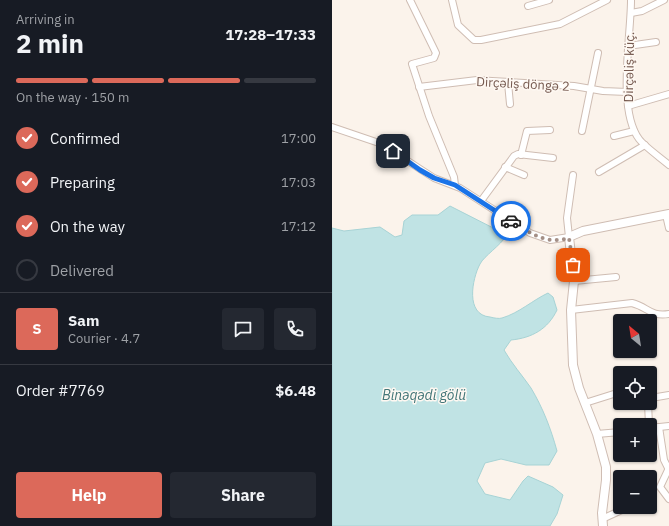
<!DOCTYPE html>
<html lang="en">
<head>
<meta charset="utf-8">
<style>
	:root { --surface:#171b24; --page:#242831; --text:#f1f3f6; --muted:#9ea1a6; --line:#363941; --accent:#dc695a }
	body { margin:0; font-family:"IBM Plex Sans",sans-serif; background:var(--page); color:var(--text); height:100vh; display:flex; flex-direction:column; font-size:15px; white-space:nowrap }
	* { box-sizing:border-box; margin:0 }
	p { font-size:13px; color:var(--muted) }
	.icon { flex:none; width:22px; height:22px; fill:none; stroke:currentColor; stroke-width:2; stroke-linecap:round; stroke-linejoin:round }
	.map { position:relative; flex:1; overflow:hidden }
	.details { display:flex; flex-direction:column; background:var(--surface); width:332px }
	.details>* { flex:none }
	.needle { width:26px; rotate:330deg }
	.buttons { position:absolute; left:281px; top:314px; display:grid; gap:8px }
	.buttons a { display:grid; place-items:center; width:44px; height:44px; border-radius:4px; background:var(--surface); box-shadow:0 1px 3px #0004; font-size:20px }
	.pin { position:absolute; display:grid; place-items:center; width:34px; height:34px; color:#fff; margin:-17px; border-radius:8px; box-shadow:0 2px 6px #0006 }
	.courier { position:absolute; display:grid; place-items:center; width:40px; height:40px; margin:-20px; border:3px solid #1a73e8; border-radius:50%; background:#fff; color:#222; box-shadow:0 1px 5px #0007 }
	.summary em { font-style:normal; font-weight:700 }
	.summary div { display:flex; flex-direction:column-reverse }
	.summary { display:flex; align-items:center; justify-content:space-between; height:68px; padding:0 16px }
	h1 { font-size:26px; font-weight:700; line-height:30px }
	.bar { display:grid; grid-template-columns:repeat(4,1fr); gap:6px 4px; align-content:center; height:48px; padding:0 16px }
	.bar i { height:5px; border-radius:3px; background:var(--line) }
	.bar .on { background:var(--accent) }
	.bar p { grid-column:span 4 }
	.line { display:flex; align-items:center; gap:10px; padding:0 16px; border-top:1px solid var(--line) }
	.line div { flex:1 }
	.round { display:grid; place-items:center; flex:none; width:42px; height:42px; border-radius:4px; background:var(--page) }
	ol { padding:0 16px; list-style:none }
	li { display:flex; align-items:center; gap:12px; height:44px }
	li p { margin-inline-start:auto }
	li .icon { padding:4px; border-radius:50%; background:var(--accent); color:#fff; stroke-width:4 }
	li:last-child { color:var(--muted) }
	li i { width:22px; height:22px; border:2px solid var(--line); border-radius:50% }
	.cta { display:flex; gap:8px; margin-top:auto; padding:8px 16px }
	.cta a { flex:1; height:46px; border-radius:4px; background:var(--accent); color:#fff; font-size:16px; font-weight:700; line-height:46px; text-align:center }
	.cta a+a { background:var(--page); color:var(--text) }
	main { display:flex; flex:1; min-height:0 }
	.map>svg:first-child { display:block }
</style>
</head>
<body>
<main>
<section class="details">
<div class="summary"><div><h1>2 min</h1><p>Arriving in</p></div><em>17:28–17:33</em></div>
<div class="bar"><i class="on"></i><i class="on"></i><i class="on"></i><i></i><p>On the way · 150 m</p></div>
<ol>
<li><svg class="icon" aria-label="check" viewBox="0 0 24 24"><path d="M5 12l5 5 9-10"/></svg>Confirmed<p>17:00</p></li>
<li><svg class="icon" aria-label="check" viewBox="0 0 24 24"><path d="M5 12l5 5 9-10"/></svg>Preparing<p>17:03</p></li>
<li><svg class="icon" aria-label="check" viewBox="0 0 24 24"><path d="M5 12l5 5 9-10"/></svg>On the way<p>17:12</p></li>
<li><i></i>Delivered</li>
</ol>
<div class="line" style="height:72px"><b class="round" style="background:var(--accent);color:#fff">S</b><div><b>Sam</b><p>Courier · 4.7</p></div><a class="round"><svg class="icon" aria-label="chat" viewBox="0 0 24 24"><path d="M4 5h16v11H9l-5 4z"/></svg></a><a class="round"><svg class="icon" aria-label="phone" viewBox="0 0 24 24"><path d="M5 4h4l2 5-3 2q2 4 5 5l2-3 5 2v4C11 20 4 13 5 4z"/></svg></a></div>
<div class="line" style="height:52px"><div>Order #7769</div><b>$6.48</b></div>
<div class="cta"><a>Help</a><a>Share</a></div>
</section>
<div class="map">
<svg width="337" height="526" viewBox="0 0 337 526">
	<rect width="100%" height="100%" fill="#fbf3eb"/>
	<path fill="#c0e3e4" stroke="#a7d3d5" d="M118,206L175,235C168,246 152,256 148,264C140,279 133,315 158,317C162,318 167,319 170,318C187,313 201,300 216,293L221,297L225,310C216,329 200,338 179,340L172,350C180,364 190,375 199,388C211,408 219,429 225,451L217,465H194L169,459L153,463L145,481L153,494L178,500L191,481L196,476L221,487L231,495L225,514L218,526H0V228L12,231L48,227L63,237L70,235L72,221L80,215H106Z"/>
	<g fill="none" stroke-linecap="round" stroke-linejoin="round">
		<g stroke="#cfbdb3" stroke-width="8">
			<g id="minor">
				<path d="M78,0L104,53L102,58L80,64L97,116L122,177L123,185"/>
				<path d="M120,0L126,25L142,40H149L228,24L275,0"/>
				<path d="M299,0C299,37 285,109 307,139C313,147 329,158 337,165"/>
				<path d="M196,6L217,0"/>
				<path d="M299,13L310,11L332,0"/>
				<path d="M296,46L324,42"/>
				<path d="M176,83L178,104"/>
				<path d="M87,87L145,80L160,81L242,86L271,91L295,92"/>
				<path d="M296,106L337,94"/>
				<path d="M0,127L50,144L88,169L102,178L128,188L198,233L218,240L237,237L235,218L241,175"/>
				<path d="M250,131L266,53"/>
				<path d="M282,136L302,131"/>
				<path d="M189,155L195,131L218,130"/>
				<path d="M173,167L192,175"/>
				<path d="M267,172L313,145"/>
				<path d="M149,201L182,156L186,154L221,158"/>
				<path d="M334,215L337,228"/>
				<path d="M242,281L284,277"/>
				<path d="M239,310L300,303C316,307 318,317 337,314"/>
				<path d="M318,395L325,397L337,395"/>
				<path d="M253,403L288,392"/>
				<path d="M316,403L317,425"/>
				<path d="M327,427L332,460L337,470"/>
				<path d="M318,428L337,426"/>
				<path d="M265,434L288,432"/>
				<path d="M336,470L328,487L337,499"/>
				<path d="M270,519L294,508"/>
			</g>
		</g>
		<g stroke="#cfbdb3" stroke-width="10">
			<path id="tertiary" d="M271,526L270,513L274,480V467L265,434L247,388L241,365L239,310L242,281L237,237L251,231L337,214"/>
		</g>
		<use href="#minor" stroke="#fff" stroke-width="6"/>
		<use href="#tertiary" stroke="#fff" stroke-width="8"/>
	</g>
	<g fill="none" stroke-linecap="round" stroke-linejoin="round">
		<path stroke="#a48f86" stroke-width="4" stroke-dasharray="0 7.2" d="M179,221C198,233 214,245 237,238L241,265"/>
		<path stroke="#1a73e8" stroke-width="5" d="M61,151L88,170L102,178L123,185L179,221"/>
	</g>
	<g text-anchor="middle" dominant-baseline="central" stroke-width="3" stroke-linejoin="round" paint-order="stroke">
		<g font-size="13" fill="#75594f" stroke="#fef8f2">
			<text transform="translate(297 67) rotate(-89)">Dirçəliş küç.</text>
			<text transform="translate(191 84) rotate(3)">Dirçəliş döngə 2</text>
		</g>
		<g font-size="14" font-style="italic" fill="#437678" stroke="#fef8f2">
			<text x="92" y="395">Binəqədi gölü</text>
		</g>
	</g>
</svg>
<div class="buttons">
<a><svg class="needle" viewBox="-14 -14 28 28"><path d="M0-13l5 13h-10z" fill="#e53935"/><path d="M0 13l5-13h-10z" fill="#9ea1a6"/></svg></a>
<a><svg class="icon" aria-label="locate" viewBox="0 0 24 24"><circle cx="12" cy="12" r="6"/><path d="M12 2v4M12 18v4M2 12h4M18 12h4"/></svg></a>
<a>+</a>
<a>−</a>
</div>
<div class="pin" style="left:241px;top:265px;background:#ea580c"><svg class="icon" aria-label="bag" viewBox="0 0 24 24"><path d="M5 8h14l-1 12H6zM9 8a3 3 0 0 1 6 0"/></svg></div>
<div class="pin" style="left:61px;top:151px;background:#1f2937"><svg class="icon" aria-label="home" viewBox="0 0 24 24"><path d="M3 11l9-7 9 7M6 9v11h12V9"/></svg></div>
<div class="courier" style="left:179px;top:221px"><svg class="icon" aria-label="car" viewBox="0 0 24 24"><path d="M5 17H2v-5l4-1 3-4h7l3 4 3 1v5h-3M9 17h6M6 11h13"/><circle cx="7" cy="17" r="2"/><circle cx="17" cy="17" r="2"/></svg></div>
</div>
</main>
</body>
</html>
